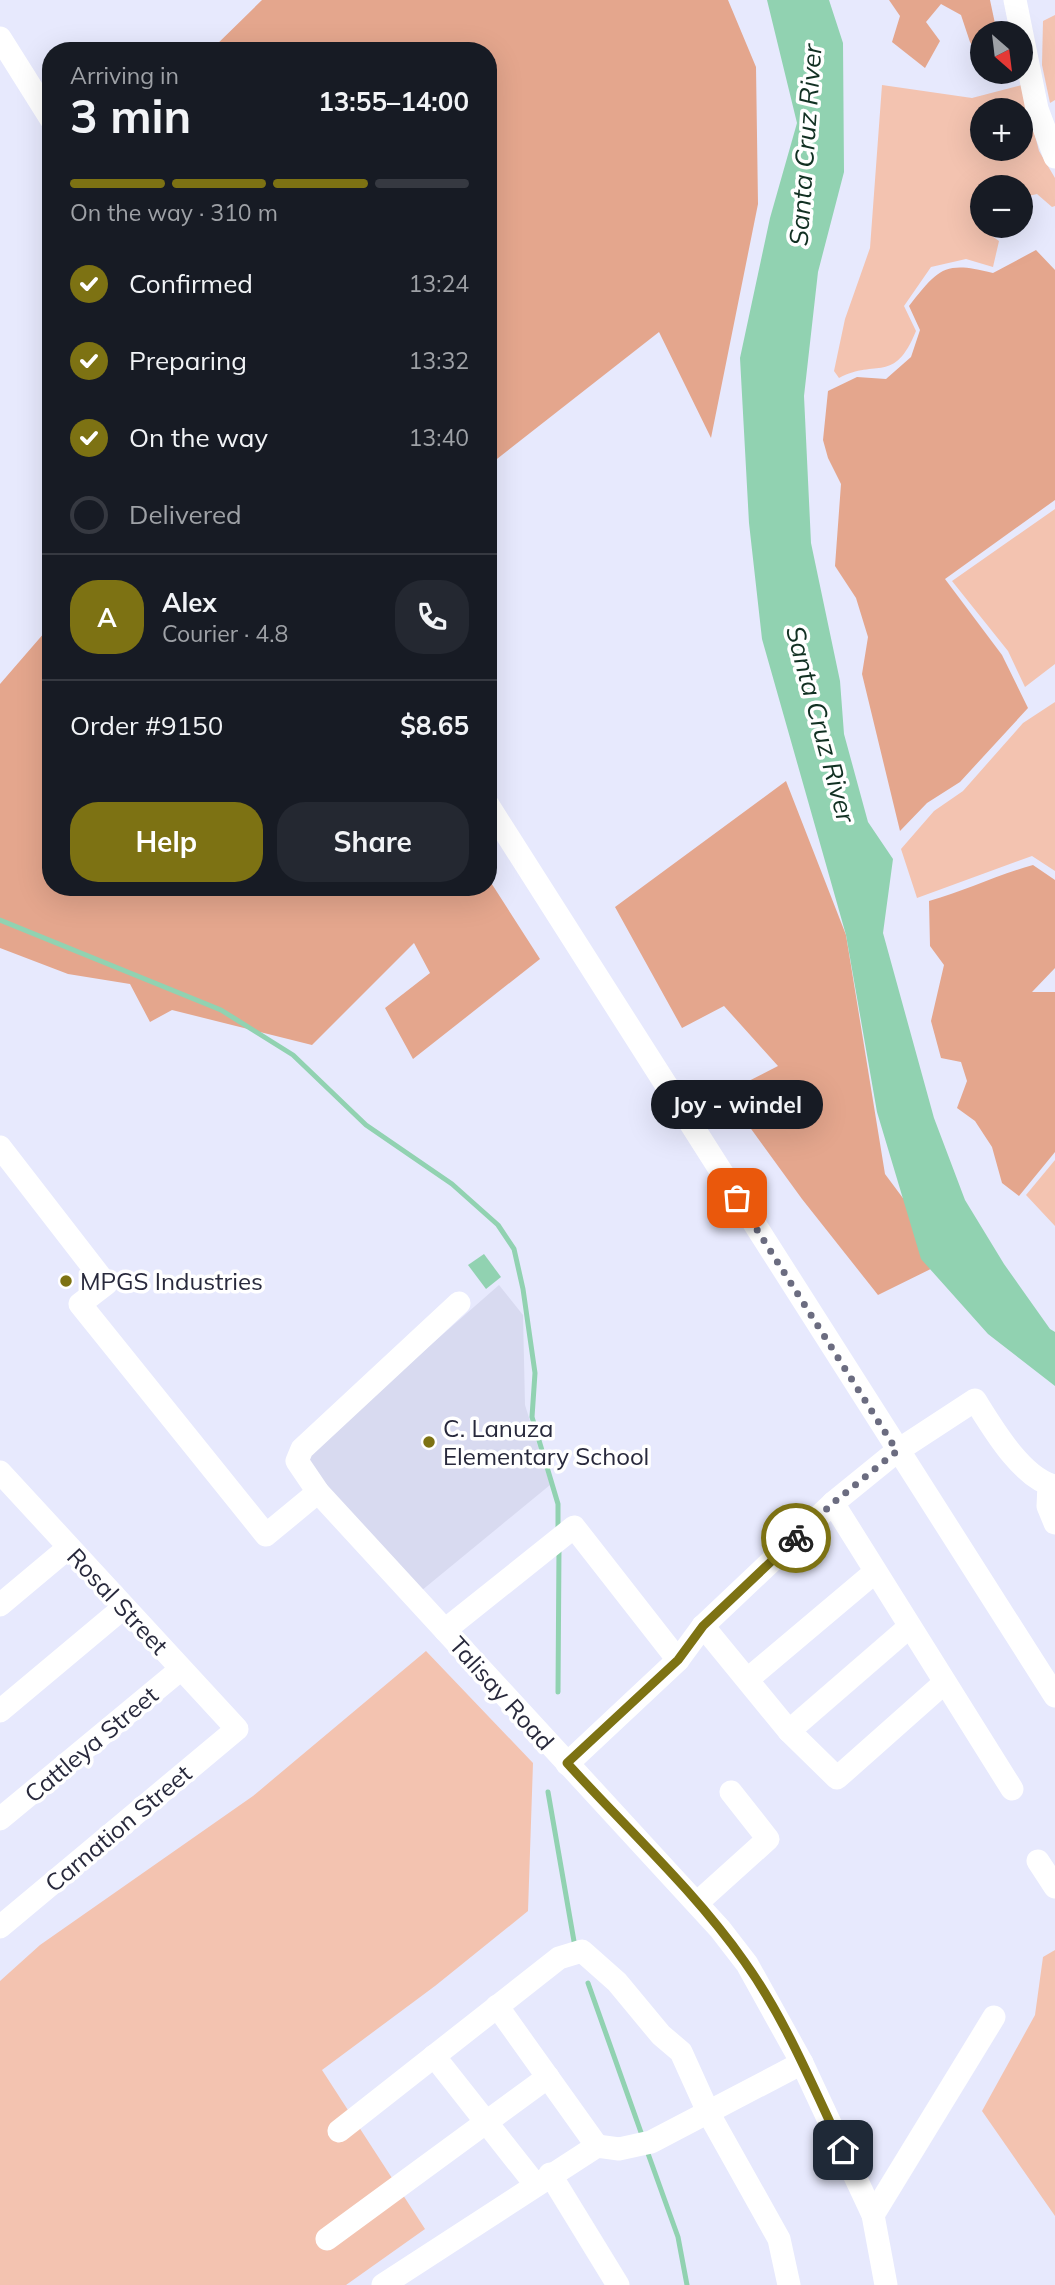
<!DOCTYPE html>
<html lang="en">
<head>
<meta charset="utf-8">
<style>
	:root { --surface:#171b24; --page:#242831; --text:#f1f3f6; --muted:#9ea1a6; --line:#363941; --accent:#7d7213 }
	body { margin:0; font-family:Mulish,sans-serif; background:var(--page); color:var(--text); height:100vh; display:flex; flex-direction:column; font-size:26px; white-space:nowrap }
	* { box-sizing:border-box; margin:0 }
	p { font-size:23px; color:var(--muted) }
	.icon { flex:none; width:38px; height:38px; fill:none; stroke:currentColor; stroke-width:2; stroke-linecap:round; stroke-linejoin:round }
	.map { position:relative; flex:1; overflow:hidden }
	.side { position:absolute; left:42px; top:42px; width:455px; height:854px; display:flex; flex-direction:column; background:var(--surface); border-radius:28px; box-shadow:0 7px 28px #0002 }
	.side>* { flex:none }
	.needle { width:46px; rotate:152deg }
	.tools { position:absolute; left:970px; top:21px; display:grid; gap:14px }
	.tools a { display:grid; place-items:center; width:63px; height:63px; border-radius:50%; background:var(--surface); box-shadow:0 7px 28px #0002; font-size:35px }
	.pin { position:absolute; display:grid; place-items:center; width:60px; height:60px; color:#fff; margin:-30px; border-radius:14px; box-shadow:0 4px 10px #0006 }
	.courier { position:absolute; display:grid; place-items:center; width:70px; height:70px; margin:-35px; border:5px solid #7d7213; border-radius:50%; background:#fff; color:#222; box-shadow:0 2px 9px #0007 }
	.bubble { position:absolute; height:49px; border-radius:24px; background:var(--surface); box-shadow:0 7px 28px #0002; font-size:23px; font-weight:700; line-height:49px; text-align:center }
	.headline em { font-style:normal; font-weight:700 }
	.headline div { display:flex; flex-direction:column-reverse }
	.headline { display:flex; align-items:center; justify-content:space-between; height:119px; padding:0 28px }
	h1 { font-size:46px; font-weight:700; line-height:52px }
	.bar { display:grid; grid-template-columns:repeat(4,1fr); gap:10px 7px; align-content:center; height:84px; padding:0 28px }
	.bar i { height:9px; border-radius:5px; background:var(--line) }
	.bar .current { background:var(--accent) }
	.bar p { grid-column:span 4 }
	.line { display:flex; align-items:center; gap:18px; padding:0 28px; border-top:2px solid var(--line) }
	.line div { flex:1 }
	.round { display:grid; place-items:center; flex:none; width:74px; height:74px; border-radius:28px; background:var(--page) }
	ol { padding:0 28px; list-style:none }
	li { display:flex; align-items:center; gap:21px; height:77px }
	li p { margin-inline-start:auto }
	li .icon { padding:7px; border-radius:50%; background:var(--accent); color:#fff; stroke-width:4 }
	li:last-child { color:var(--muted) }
	li i { width:38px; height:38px; border:4px solid var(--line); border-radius:50% }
	.button { display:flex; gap:14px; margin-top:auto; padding:14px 28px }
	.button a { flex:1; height:80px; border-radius:28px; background:var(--accent); color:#fff; font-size:28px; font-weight:700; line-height:80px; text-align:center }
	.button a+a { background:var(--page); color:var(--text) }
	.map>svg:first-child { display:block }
</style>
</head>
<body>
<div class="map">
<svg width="1055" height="2285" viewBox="0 0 1055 2285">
	<rect width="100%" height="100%" fill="#e7e9fd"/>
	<path fill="#d8daf0" d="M499,1285L523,1315L525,1405L550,1485L421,1591L306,1463L305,1455Z"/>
	<g fill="#f3c3b0" fill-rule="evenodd">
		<path d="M1055,15V100L1050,103L1042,65L1043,21Z"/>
		<path d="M882,85L972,98L1022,85L1039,151L1055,178V206L1052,207L1037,194L1020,198V187H982L981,228L999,241L993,267L966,259L931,267L904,306L916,331C894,385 877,358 839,378L834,371L845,319L870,248ZM982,110H1020V149H982Z"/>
		<path d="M1055,509V664L1025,687L1008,651L952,581Z"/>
		<path d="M1055,702V871L1032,856L917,898L901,849L934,811L963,791L1023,723Z"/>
		<path d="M1055,1160V1226L1026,1195Z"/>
		<path d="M426,1651L533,1763L528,1911L435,1986L322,2070L425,2229L346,2285H0V1981L40,1945L253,1796Z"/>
		<path d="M1055,1950V2216L982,2111L1035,2015L1043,1957Z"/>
	</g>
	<g fill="#e4a68d">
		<path d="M262,0H728L756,67L758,204L711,438L659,332L488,466V51H210Z"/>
		<path d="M889,0H990L997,33H982V54L979,56L970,42L961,15L941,4L926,22L940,41L925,68L892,42L900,16Z"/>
		<path d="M1036,250L1055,270V500L945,579L1002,655L1028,708L960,782L927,803L900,831L862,674L868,637L856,598L835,566L841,484L828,458L823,440L828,391L857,377L886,379L911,357L920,330L909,306C938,269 944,260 993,273Z"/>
		<path d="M45,632L51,638V887H488V878L540,959L413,1059L385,1008L430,973L414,943L312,1045L172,1010L150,1022L130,984L68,974L0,948V684Z"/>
		<path d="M786,781L846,935L885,1174L949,1260L878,1295L802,1199L725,1093L778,1066L724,1006L682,1028L615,907Z"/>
		<path d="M1033,865L1055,880V968L1032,992H1055V1152L1019,1196L1002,1183L992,1147L975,1121L957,1108L967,1081L961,1062L941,1058L931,1021L944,965L930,946L929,901C965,891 997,875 1033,865Z"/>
	</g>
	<g fill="#91d2b1">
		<path d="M767,0H829L843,43L844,172L818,272L804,396L811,543L840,681L844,734L868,822L893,859L883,933L934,1118L965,1200L1004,1264L1050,1329L1055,1332V1386L988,1334L921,1259L877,1112L846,935L762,639L749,523L740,358L770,218L797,123Z"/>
		<path d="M484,1254L501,1277L486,1289L468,1265Z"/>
	</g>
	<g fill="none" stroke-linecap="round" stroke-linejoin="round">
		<g stroke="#91d2b1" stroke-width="5">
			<path d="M0,920L221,1010L293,1055L366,1125L452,1184L498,1225L514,1249L523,1289L535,1373L532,1417L558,1504V1530"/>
			<path d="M558,1692L559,1547"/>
			<path d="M548,1792L575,1947"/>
			<path d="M588,1983L643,2138"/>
			<path d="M646,2148L678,2237L687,2285"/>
		</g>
		<g stroke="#fff" stroke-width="23">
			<path d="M1015,0L1037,109L1055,157"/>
			<path d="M0,38L51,119"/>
			<path d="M488,805L1055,1696"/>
			<path d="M0,1147L106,1284L80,1304L266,1535L318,1492"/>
			<path d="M459,1303L302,1449L297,1461L318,1492L720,1929L747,1964L802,2063L873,2215L886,2285"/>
			<path d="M0,1472L237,1729L0,1927"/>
			<path d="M1049,1485L1048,1506L1055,1523"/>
			<path d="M833,1503L1012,1789"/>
			<path d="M0,1605L68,1548"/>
			<path d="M703,1626L789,1731L837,1778L943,1684"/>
			<path d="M445,1630L574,1527L678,1660"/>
			<path d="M748,1679L875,1572"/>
			<path d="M0,1711L123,1608"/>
			<path d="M789,1731L908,1628"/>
			<path d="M567,1764L678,1660L703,1626L833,1503L897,1451L975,1400C992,1427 1022,1479 1055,1486"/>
			<path d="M0,1819L181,1669"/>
			<path d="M1038,1861L1055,1887"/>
			<path d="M697,1903L768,1839L731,1792"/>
			<path d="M497,2006L597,2146"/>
			<path d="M434,2056L535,2184"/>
			<path d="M339,2131L559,1958L582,1951L617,1982L661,2035L681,2052L709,2114L779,2239L789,2285"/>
			<path d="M550,2174L618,2285"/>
			<path d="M873,2215L994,2017"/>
			<path d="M327,2239L548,2077"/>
			<path d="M383,2285L597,2146L619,2149L651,2142L802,2063"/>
		</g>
	</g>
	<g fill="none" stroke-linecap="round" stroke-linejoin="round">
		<path stroke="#6b6c80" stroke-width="7" stroke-dasharray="0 12.6" d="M737,1198L897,1451L833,1503L796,1538"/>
		<path stroke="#7d7213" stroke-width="9" d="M796,1538L703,1626L678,1660L567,1763C626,1828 694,1890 744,1961C785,2018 813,2087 843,2150"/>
	</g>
	<g fill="#7d7213" stroke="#fff" stroke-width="2.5">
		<circle cx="66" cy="1281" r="7"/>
		<circle cx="429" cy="1442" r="7"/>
	</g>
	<g text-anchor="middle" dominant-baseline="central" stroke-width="7" stroke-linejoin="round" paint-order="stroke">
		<g font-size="24" fill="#28293c" stroke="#fff" text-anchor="start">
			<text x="80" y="1281">MPGS Industries</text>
			<text x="443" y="1428">C. Lanuza<tspan x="443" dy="28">Elementary School</tspan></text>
		</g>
		<g font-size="24" fill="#28293c" stroke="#fff">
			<text transform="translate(118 1601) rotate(47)">Rosal Street</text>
			<text transform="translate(502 1693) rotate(48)">Talisay Road</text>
			<text transform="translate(91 1744) rotate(-40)">Cattleya Street</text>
			<text transform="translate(118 1828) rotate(-40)">Carnation Street</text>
		</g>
		<g font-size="26" font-style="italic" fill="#113022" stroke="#fff">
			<text transform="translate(805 145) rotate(-86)">Santa Cruz River</text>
			<text transform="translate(821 724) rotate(75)">Santa Cruz River</text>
		</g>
	</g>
</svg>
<div class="tools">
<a><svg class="needle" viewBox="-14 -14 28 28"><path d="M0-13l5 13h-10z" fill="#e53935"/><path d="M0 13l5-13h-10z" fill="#9ea1a6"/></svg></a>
<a>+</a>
<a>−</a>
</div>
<div class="pin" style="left:737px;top:1198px;background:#ea580c"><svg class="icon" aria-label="bag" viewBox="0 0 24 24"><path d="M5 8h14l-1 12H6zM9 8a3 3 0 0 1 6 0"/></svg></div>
<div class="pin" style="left:843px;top:2150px;background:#1f2937"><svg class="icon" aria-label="home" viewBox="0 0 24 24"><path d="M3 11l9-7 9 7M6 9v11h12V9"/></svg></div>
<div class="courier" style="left:796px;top:1538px"><svg class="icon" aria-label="bike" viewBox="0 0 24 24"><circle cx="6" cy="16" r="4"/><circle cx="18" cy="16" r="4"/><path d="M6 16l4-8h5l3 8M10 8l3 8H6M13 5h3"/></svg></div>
<div class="bubble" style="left:651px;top:1080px;width:172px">Joy - windel</div>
<section class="side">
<div class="headline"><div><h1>3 min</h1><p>Arriving in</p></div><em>13:55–14:00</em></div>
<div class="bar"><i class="current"></i><i class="current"></i><i class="current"></i><i></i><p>On the way · 310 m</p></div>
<ol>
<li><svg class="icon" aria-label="check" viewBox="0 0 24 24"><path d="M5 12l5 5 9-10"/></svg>Confirmed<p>13:24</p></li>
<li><svg class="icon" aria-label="check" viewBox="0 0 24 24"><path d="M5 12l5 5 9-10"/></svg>Preparing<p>13:32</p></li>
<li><svg class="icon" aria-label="check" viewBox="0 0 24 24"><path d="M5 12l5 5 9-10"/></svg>On the way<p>13:40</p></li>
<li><i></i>Delivered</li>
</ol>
<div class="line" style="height:126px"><b class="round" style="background:var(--accent);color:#fff">A</b><div><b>Alex</b><p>Courier · 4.8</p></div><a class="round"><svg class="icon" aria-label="phone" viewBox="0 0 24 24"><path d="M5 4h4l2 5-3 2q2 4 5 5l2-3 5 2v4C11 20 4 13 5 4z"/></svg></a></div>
<div class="line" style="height:91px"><div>Order #9150</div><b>$8.65</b></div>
<div class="button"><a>Help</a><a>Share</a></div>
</section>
</div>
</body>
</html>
